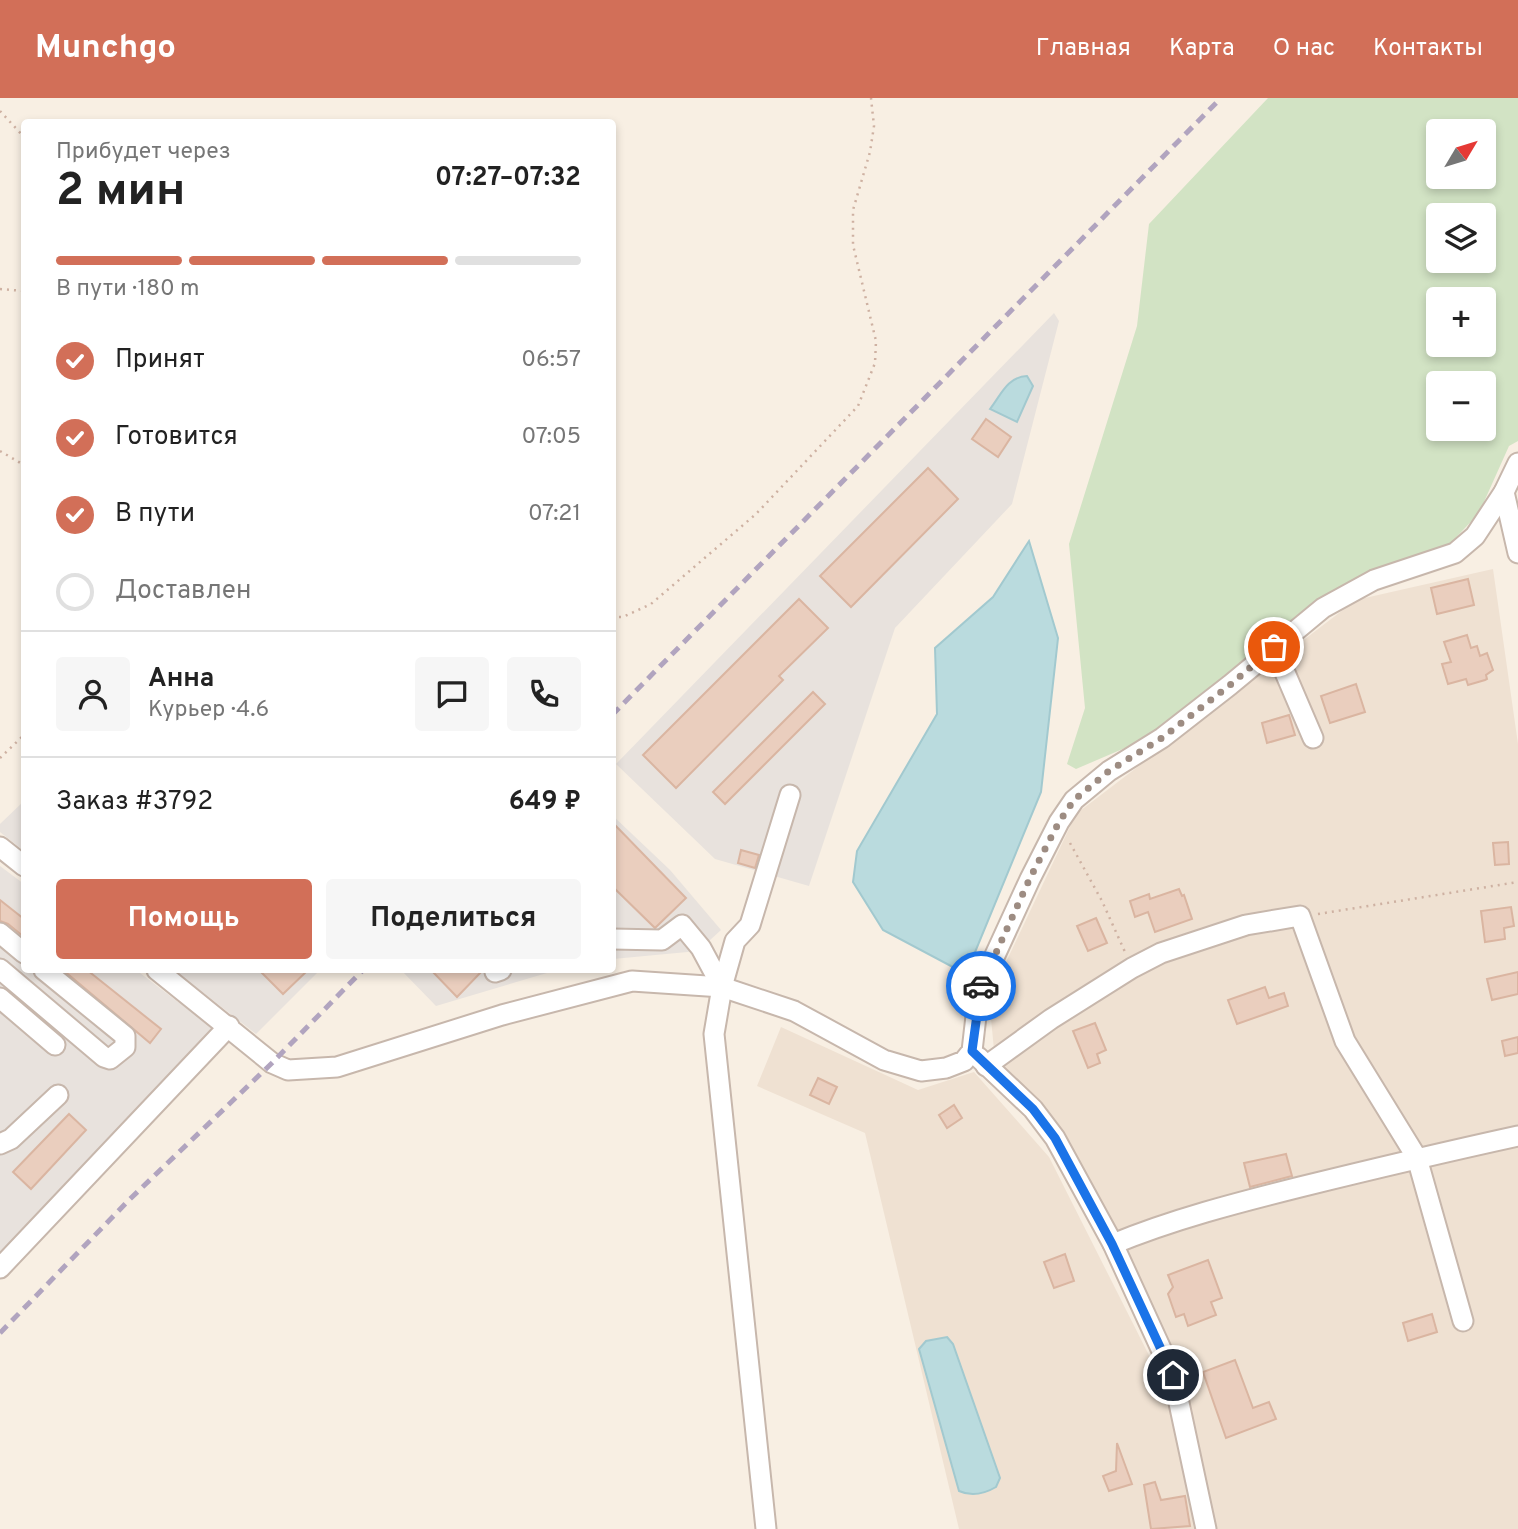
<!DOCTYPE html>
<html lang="ru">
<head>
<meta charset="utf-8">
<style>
	:root { --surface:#fff; --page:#f6f6f6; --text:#222; --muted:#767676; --line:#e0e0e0; --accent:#d26f58 }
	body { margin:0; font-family:Overpass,sans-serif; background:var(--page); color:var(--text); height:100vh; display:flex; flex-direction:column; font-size:26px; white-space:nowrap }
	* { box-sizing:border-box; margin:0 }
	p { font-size:23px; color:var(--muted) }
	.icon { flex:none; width:38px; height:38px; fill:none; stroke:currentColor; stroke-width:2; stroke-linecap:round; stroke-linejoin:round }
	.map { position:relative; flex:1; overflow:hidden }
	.panel { position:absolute; left:21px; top:21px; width:595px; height:854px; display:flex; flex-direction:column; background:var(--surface); border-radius:7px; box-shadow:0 4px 10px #0003 }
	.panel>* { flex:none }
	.needle { width:46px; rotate:52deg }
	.buttons { position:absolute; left:1426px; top:21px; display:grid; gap:14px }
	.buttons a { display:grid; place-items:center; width:70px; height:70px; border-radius:7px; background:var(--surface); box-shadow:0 4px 10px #0003; font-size:35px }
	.pin { position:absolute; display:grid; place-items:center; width:60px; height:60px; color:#fff; margin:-30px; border:4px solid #fff; border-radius:50%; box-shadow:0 2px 7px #0007 }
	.courier { position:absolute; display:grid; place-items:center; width:70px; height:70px; margin:-35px; border:5px solid #1a73e8; border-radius:50%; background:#fff; color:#222; box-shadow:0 2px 9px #0007 }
	.headline em { font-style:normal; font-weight:700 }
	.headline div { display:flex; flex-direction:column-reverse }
	.headline { display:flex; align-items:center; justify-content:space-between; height:119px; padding:0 35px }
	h1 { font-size:46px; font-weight:700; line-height:52px }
	.bar { display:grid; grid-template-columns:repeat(4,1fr); gap:10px 7px; align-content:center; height:84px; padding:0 35px }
	.bar i { height:9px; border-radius:5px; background:var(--line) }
	.bar .active { background:var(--accent) }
	.bar p { grid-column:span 4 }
	.line { display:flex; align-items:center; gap:18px; padding:0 35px; border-top:2px solid var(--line) }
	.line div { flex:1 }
	.round { display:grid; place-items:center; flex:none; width:74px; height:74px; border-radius:7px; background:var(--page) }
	ol { padding:0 35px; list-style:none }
	li { display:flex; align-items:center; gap:21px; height:77px }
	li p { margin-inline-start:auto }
	li .icon { padding:7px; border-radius:50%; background:var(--accent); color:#fff; stroke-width:4 }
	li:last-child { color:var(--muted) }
	li i { width:38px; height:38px; border:4px solid var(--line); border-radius:50% }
	.action { display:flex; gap:14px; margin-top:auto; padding:14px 35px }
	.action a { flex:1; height:80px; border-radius:7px; background:var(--accent); color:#fff; font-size:28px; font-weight:700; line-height:80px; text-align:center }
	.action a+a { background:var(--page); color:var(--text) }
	header { display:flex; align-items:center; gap:42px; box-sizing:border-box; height:98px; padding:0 35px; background:var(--accent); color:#fff }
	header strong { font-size:33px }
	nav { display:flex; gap:38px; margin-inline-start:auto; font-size:24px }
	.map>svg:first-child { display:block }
</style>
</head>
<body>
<header>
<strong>Munchgo</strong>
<nav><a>Главная</a><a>Карта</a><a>О нас</a><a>Контакты</a></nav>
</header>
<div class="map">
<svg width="1518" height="1431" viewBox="0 0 1518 1431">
	<rect width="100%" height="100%" fill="#f8efe3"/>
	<g fill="#efe1d2">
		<path d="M1493,471L1518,646V1431H1216L1183,1287L1112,1135L995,962L989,900L1076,716L1356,502Z"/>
		<path d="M781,929L918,992L974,974L1049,1059L1167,1293L1199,1431H959L865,1035L757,988Z"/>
	</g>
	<g fill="#e8e2dd">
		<path d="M1054,215L1059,223L1012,406L895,530L809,788L715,761L616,666Z"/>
		<path d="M24,703V753L0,734V726Z"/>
		<path d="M612,717L670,772L721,832L698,853L613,861Z"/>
		<path d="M0,768L24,786V872H136L215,932L0,1156Z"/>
		<path d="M174,872H320L256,936Z"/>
		<path d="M401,872H557L436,908Z"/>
	</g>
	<path fill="#d2e3c4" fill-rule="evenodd" d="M1268,0H1518V343L1509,348L1479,415L1449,447L1371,475L1160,635L1076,671L1067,666L1085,610L1069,446L1137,228L1149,126ZM1438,33H1484V79H1438ZM1438,117H1484V163H1438ZM1438,201H1484V247H1438ZM1438,285H1484V331H1438Z"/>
	<g fill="#badbde" stroke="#a2c9cf" stroke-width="2">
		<path d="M1027,278L1033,288L1017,324L990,311C1001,297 1007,279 1027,278Z"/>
		<path d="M1029,443L1058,540L1041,694L966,876L883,832L853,784L857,753L937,616L935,550L993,499Z"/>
		<path d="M947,1239L953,1246L1000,1380L996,1389C984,1396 972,1399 959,1393L919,1251L926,1243Z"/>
	</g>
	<g fill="#eacebe" stroke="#dab5a1" stroke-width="2">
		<path d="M986,321L1011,339L998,359L972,341Z"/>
		<path d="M928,370L958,401L851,509L820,478Z"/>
		<path d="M1468,481L1474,507L1437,516L1431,490Z"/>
		<path d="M799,501L828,530L779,578L783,582L676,690L643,657Z"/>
		<path d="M1467,537L1471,550L1477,548L1480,558L1487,555L1493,572L1486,577L1487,581L1485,582L1468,587L1466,581L1448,586L1442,566L1451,564L1444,544Z"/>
		<path d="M1356,586L1365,614L1330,625L1321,598Z"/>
		<path d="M813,594L825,606L725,706L713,694Z"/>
		<path d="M1289,617L1295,637L1267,645L1262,625Z"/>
		<path d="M612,724L686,800L655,830L612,788Z"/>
		<path d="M1508,744L1509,766L1495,767L1493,745Z"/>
		<path d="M741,752L759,757L755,770L738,765Z"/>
		<path d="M1179,791L1182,798L1184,797L1192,821L1155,834L1148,814L1135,819L1130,803L1149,796L1150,801Z"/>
		<path d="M0,802L24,821V839L8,826L0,823Z"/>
		<path d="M1511,809L1514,828L1504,830L1505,841L1485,844L1481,813Z"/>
		<path d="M1096,820L1107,845L1088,853L1077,828Z"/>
		<path d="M63,872H87L161,931L150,945Z"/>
		<path d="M259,872H308L283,896Z"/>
		<path d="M431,872H483L457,899Z"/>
		<path d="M1518,874V896L1492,902L1487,881Z"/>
		<path d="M1265,889L1269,900L1284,895L1288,908L1237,926L1228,902Z"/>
		<path d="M1095,925L1106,952L1097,956L1100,965L1088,970L1073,933Z"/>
		<path d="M1518,939V955L1505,958L1502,943Z"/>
		<path d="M818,980L837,989L829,1006L810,997Z"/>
		<path d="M954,1007L962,1020L947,1030L939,1017Z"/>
		<path d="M69,1016L86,1032L31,1091L13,1074Z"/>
		<path d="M1286,1056L1292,1078L1250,1089L1244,1065Z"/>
		<path d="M1065,1156L1074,1183L1054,1190L1044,1164Z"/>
		<path d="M1208,1162L1222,1200L1211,1204L1216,1217L1188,1228L1184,1216L1176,1219L1168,1196L1173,1189L1168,1177Z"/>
		<path d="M1432,1216L1437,1234L1408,1243L1403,1225Z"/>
		<path d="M1235,1262L1253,1310L1269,1304L1276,1321L1226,1340L1203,1274Z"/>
		<path d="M1117,1345L1132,1386L1109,1393L1103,1378L1116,1373Z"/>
		<path d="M1155,1384L1161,1402L1185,1398L1190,1428L1151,1431L1144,1387Z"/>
	</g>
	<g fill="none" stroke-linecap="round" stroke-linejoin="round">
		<g stroke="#c7b7ac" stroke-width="23">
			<g id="minor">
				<path d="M1504,394L1518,455"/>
				<path d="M1274,549L1313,640"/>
				<path d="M0,749L24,768"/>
				<path d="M0,835L24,855"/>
				<path d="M612,841L662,842L682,827L701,850L722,889"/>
				<path d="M0,871L104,959L110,961L125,949V938L44,872"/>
				<path d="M157,872L272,965L288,972L337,969L502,917L632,883L722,889L794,913L884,962L921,973L946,970L964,963L972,953L979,892L1030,781L1059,724L1074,702L1109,673L1162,640L1230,587L1323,510L1374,482L1455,455L1475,438L1504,394L1518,365"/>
				<path d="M495,874L501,872"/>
				<path d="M0,900L55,947"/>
				<path d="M978,959L1033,1011L1055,1040L1113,1146L1173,1277L1206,1431"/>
				<path d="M986,968L1051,921L1132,870L1161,855L1246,827L1300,818L1345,943L1417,1060L1463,1223"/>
				<path d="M0,1046L11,1041L58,997"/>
				<path d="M1113,1146C1174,1121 1236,1105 1300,1089C1373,1071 1445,1054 1518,1038"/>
				<path d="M0,1170L229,928"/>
				<path d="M766,1431L714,936L722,889L735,843L750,827L790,697"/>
			</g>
		</g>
		<g stroke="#ceb1a2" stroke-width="2.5" stroke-dasharray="2 5" stroke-linecap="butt">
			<path d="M0,13L24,39"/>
			<path d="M0,191L24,193"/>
			<path d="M0,353L24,367"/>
			<path d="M612,519H623L651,506L756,416L858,308L875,265L876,243L853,147V112L870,54L874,28L871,0"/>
			<path d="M0,660L24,637"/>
			<path d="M1070,745L1102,803L1125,854"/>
			<path d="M1318,816L1518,784"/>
		</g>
		<use href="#minor" stroke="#fff" stroke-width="19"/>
		<g stroke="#b1a4bf" stroke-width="5" stroke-dasharray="10 7" stroke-linecap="butt">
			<path d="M612,617L1221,0"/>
			<path d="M0,1235L129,1102L272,965L363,872"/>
		</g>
	</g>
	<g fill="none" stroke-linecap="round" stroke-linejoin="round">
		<path stroke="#9d8c82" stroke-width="7" stroke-dasharray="0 12.6" d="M981,888L1030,780L1059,724L1074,702L1109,673L1162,640L1230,587L1274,549"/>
		<path stroke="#1a73e8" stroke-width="9" d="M981,888L972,953L1033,1011L1055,1040L1112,1146L1173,1277"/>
	</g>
</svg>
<div class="buttons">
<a><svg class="needle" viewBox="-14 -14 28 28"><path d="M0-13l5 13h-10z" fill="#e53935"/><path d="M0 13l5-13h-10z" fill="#767676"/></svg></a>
<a><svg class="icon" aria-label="layers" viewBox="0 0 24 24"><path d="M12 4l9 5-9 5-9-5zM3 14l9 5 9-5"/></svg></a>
<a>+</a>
<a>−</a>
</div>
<div class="pin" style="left:1274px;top:549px;background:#ea580c"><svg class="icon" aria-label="bag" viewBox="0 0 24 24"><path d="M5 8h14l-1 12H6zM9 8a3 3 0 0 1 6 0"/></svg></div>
<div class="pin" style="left:1173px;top:1277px;background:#1f2937"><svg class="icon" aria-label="home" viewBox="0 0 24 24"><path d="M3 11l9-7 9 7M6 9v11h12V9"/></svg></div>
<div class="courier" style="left:981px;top:888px"><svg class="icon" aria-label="car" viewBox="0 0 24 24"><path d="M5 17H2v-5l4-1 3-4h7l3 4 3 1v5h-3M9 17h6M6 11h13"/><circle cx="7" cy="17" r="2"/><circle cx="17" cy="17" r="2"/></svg></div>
<section class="panel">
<div class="headline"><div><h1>2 мин</h1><p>Прибудет через</p></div><em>07:27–07:32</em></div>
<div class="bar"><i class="active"></i><i class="active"></i><i class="active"></i><i></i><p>В пути · 180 m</p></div>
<ol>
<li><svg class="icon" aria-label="check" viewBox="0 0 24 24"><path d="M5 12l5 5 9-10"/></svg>Принят<p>06:57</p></li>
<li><svg class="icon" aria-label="check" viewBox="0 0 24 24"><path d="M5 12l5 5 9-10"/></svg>Готовится<p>07:05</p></li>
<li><svg class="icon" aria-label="check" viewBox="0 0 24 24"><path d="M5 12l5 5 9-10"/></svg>В пути<p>07:21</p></li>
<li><i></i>Доставлен</li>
</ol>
<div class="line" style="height:126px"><a class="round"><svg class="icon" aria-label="person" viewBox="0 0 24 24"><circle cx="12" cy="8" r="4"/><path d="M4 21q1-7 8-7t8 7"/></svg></a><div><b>Анна</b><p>Курьер · 4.6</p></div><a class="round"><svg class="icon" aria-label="chat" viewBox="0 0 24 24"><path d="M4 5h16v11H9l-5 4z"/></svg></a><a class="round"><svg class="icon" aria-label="phone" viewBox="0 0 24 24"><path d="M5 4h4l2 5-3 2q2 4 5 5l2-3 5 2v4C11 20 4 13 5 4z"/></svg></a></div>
<div class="line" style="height:91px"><div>Заказ #3792</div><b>649 ₽</b></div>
<div class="action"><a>Помощь</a><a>Поделиться</a></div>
</section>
</div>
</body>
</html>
